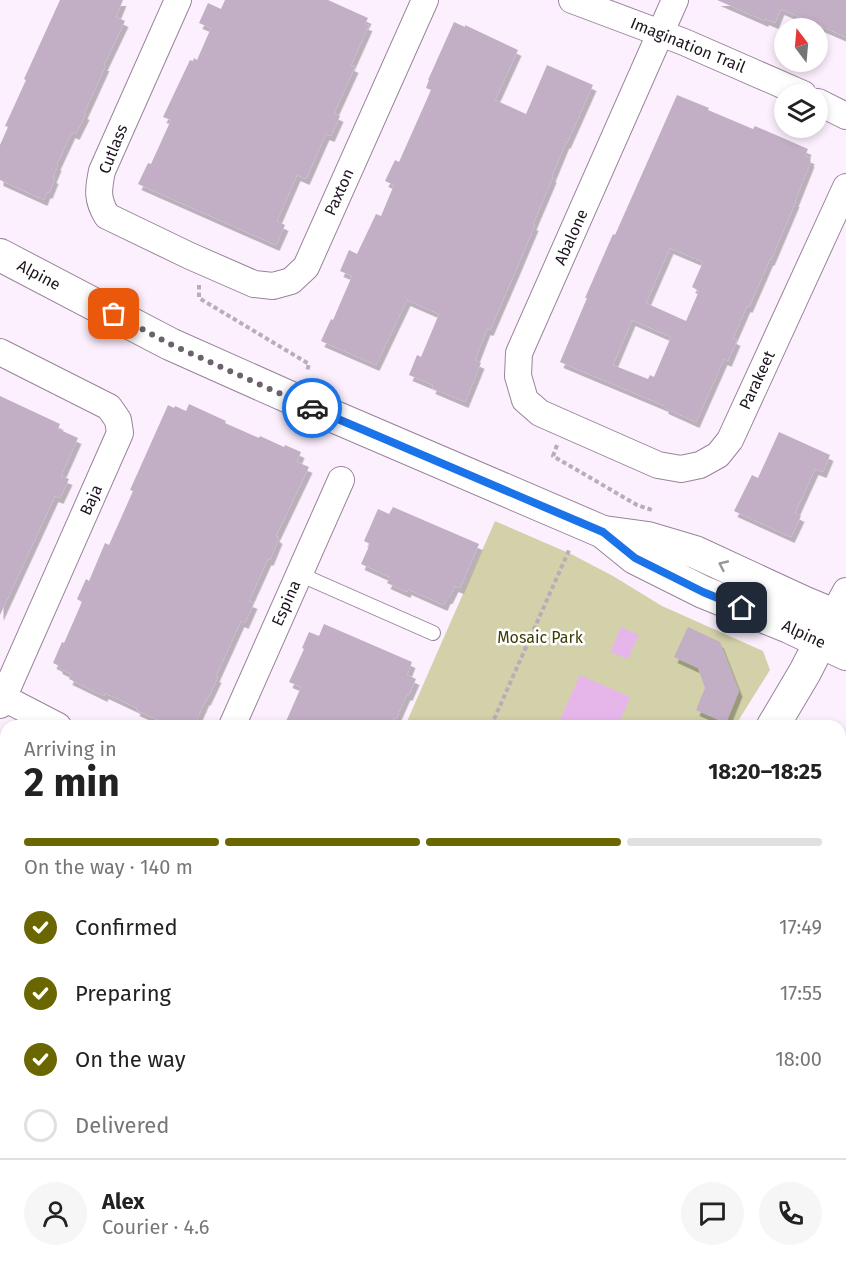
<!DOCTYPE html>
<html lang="en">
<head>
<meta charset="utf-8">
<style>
	:root { --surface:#fff; --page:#f6f6f6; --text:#222; --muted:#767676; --line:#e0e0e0; --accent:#6a6700 }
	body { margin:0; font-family:"Fira Sans",sans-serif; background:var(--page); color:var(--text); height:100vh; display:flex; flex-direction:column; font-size:22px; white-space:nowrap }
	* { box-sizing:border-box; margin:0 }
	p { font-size:20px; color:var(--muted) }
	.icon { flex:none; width:33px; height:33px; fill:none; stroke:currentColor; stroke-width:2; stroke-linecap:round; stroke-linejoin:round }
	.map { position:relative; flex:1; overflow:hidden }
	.drawer { position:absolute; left:0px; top:720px; width:846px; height:558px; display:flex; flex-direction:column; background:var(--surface); border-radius:18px 18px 0 0; box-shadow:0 3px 9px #0003 }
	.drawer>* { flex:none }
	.needle { width:39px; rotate:344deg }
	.tools { position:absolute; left:774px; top:18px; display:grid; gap:12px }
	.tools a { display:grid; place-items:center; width:54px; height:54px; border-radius:50%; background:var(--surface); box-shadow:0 3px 9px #0003; font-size:30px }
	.pin { position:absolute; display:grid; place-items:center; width:51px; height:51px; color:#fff; margin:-26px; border-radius:12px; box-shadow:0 3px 9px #0006 }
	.courier { position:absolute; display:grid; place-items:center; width:60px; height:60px; margin:-30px; border:4px solid #1a73e8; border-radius:50%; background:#fff; color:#222; box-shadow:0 2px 8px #0007 }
	.headline em { font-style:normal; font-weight:700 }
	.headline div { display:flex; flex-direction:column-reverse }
	.headline { display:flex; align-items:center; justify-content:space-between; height:102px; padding:0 24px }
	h1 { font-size:39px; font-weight:700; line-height:45px }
	.bar { display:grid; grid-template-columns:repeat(4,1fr); gap:9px 6px; align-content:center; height:72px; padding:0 24px }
	.bar i { height:8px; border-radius:4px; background:var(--line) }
	.bar .current { background:var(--accent) }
	.bar p { grid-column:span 4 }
	.line { display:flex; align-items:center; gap:15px; padding:0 24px; border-top:2px solid var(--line) }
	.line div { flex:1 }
	.round { display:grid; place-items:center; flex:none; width:63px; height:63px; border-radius:32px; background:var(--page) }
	ol { padding:0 24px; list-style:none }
	li { display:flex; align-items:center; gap:18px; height:66px }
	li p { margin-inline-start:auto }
	li .icon { padding:6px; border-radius:50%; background:var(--accent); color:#fff; stroke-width:4 }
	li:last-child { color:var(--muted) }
	li i { width:33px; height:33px; border:3px solid var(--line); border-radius:50% }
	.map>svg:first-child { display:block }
</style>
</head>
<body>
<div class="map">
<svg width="846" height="1278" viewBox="0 0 846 1278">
	<defs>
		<filter id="shadow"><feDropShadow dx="3.5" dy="6" stdDeviation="0" flood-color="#0004"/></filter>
	</defs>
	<rect width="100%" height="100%" fill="#fdf0fe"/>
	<g fill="#d2d1a9">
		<path d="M495,521L571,554L613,576L662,606L763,651L770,670L735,726H405Z"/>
		<path d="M0,1171L6,1173V1272H210L207,1278H0Z"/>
	</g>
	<g fill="#e6b6eb">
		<path d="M621,627L639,635L628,659L610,652Z"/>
		<path d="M580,675L630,697L618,726H557Z"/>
	</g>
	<g fill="#c2aec5" fill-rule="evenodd" filter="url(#shadow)">
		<path d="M60,0H123L116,17L125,21L104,65H106L84,113L86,114L76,134L72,132L57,164L58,165L53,177L55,178L49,193L47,192L44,200L0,180V145L8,127L5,126L26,80L24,79Z"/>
		<path d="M225,0H328L368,18L365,24L369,25L351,65L355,67L334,113L340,116L331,136L326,134L306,179L297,175L277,221L285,225L276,245L138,184L148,163L151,164L171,120L163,117L190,60L193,61L194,58L197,60L211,28L199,23L208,3L221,9Z"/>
		<path d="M717,0H846V37L781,9L775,23L765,19V21Z"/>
		<path d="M454,22L465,27V25L518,50L495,100L526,114L547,65L593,85L567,143L566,142L552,176L553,177L533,224L535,225L516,270L490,330L487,329L475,360L481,363L465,402L432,388L433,385L409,375L417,355L421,357L439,314L407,300L376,365L321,341L331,319L333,320L352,276L340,271L349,250L357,254L376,214L381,216L394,185L385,181L395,160L399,162L431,90L426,88L429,80H428Z"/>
		<path d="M677,95L709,108L708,110L753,129L755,126L808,149L805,156L811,158L810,161H811L795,201H796L771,260L770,259L749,307L747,306L733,338L737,340L728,361L724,359L696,422L665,408V406L560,362L587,298H585L613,234L615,235ZM670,248L703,262L692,287L699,291L686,321L646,303ZM632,320L671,337L654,377L650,375L648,379L613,365Z"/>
		<path d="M0,396L60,424L58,429L78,438L61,476L69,479L60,498L55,496L0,615Z"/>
		<path d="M189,404L226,421L225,423L259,438L260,436L284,447L285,445L301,452L297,462L309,467L276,536L279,538L270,560L268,559L249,601L254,603L245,623L241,621L216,676L218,677L207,700L206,699L194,726H172L136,710L137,708L105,693L104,696L69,679L71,674L59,668V666L53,663L62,642L64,643L82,602L77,599L86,579L89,581L105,543L109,545L133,491L130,490L168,405L174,408L175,406L186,411Z"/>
		<path d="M779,432L830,455L823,472L815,469L795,513L801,516L791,537L734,511L752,475L758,478Z"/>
		<path d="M393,507L479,544L460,588L455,586L449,598H447L444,605L408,589L407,592L387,583L390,577L361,564L370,544L364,541L378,509L389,514Z"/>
		<path d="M324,624L412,662L407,675L416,679L409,695L407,694L396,719L394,718L390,726H284L301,687L289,682L304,649L302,648L309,632L319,636Z"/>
		<path d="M688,627L720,642L739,691L726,723L696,710L705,688L698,668L674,657Z"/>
	</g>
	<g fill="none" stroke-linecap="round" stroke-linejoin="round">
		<g stroke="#98849a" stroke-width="16">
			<g id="service">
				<path d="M299,574L433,633"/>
				<path d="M840,864L846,857"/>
				<path d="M401,1278L405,1272"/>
			</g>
		</g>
		<g stroke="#98849a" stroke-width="28">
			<g id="minor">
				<path d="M178,0L102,171C98,190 97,200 107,216L190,256L254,284L273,286L291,281L306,267L425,0"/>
				<path d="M572,0L684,42L803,94"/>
				<path d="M675,0L519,353L518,376L525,400L540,413L658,465L681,469L700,465L718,455L730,440L846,187"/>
				<path d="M818,102L846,116"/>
				<path d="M0,352L109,407L118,420L120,433L0,705"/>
				<path d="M833,615L846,591"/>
				<path d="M0,696L58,726"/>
				<path d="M232,726L341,480"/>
				<path d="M840,1031L846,1025"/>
				<path d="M0,1130L6,1132"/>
				<path d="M840,1217L846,1222"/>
				<path d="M327,1272L341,1278"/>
				<path d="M547,1278L551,1272"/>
			</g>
		</g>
		<g stroke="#98849a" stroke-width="34">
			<g id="tertiary">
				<path d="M0,255L170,344L307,405L603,532L635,558L703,592L789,627L846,654"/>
				<path d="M604,532L648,538L695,552L803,602L846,620"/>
				<path d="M773,726L805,672L829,625"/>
				<path d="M246,1278L249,1272"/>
			</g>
		</g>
		<g stroke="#b8adb9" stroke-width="4" stroke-dasharray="4.5 3" stroke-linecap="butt">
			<path d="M199,285V298L309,364L307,371"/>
			<path d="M557,445L553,456L637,505L652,510"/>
			<path d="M491,726L570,548"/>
			<path d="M0,1191L6,1194"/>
			<path d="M70,1278L72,1272"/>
			<path d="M173,1278L188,1272"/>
		</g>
		<use href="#service" stroke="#fff" stroke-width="14"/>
		<use href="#minor" stroke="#fff" stroke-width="26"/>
		<use href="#tertiary" stroke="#fff" stroke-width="32"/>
	</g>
	<defs><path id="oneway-chevron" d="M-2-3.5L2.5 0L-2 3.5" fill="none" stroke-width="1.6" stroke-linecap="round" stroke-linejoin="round" transform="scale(1.5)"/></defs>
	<use stroke="#99969a" href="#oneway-chevron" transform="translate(723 565) rotate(-155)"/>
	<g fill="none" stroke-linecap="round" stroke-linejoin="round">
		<path stroke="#6b626c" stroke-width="6" stroke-dasharray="0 10.8" d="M114,314L170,344L312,408"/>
		<path stroke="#1a73e8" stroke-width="8" d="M312,408L603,532L635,558L703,592L742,608"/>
	</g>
	<g text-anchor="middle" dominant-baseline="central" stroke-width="5" stroke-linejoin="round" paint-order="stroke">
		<g font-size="16" fill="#1d151e" stroke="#fff">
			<text transform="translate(688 45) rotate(22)">Imagination Trail</text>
			<text transform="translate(113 149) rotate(-68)">Cutlass</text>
			<text transform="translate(339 192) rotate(-66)">Paxton</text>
			<text transform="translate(571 237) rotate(-66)">Abalone</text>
			<text transform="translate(39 275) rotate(28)">Alpine</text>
			<text transform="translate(757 380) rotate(-65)">Parakeet</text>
			<text transform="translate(91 500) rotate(-66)">Baja</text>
			<text transform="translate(286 603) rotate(-66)">Espina</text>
			<text transform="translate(804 634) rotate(25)">Alpine</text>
		</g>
		<g font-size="16" fill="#3e3c04" stroke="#fff">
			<text x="540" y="637">Mosaic Park</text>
		</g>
	</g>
</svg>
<div class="tools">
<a><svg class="needle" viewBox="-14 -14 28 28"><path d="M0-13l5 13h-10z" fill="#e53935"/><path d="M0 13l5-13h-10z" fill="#767676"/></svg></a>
<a><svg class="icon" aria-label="layers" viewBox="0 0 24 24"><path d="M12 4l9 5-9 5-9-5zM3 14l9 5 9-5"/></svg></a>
</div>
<div class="pin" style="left:114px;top:314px;background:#ea580c"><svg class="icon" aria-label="bag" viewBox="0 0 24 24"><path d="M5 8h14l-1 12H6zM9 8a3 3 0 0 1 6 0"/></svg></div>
<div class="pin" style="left:742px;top:608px;background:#1f2937"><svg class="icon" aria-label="home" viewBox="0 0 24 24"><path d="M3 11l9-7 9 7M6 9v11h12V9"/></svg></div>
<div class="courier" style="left:312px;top:408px"><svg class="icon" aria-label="car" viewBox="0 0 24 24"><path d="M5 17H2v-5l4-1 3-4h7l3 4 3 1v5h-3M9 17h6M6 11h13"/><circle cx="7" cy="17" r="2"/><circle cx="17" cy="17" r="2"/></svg></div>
<section class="drawer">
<div class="headline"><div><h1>2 min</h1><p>Arriving in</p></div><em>18:20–18:25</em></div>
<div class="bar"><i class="current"></i><i class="current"></i><i class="current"></i><i></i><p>On the way · 140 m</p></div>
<ol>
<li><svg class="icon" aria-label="check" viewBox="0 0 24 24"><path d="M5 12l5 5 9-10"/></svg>Confirmed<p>17:49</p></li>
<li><svg class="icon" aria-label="check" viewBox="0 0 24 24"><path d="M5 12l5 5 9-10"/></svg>Preparing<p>17:55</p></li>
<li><svg class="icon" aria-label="check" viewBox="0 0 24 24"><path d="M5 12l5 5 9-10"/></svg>On the way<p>18:00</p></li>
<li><i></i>Delivered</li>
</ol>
<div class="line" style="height:108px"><a class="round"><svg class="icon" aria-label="person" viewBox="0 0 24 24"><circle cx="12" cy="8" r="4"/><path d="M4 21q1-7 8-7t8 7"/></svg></a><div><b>Alex</b><p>Courier · 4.6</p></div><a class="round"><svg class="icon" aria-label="chat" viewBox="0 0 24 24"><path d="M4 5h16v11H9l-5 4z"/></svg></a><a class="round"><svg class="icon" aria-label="phone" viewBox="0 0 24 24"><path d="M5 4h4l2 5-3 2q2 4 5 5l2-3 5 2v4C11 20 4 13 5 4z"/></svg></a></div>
</section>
</div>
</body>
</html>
